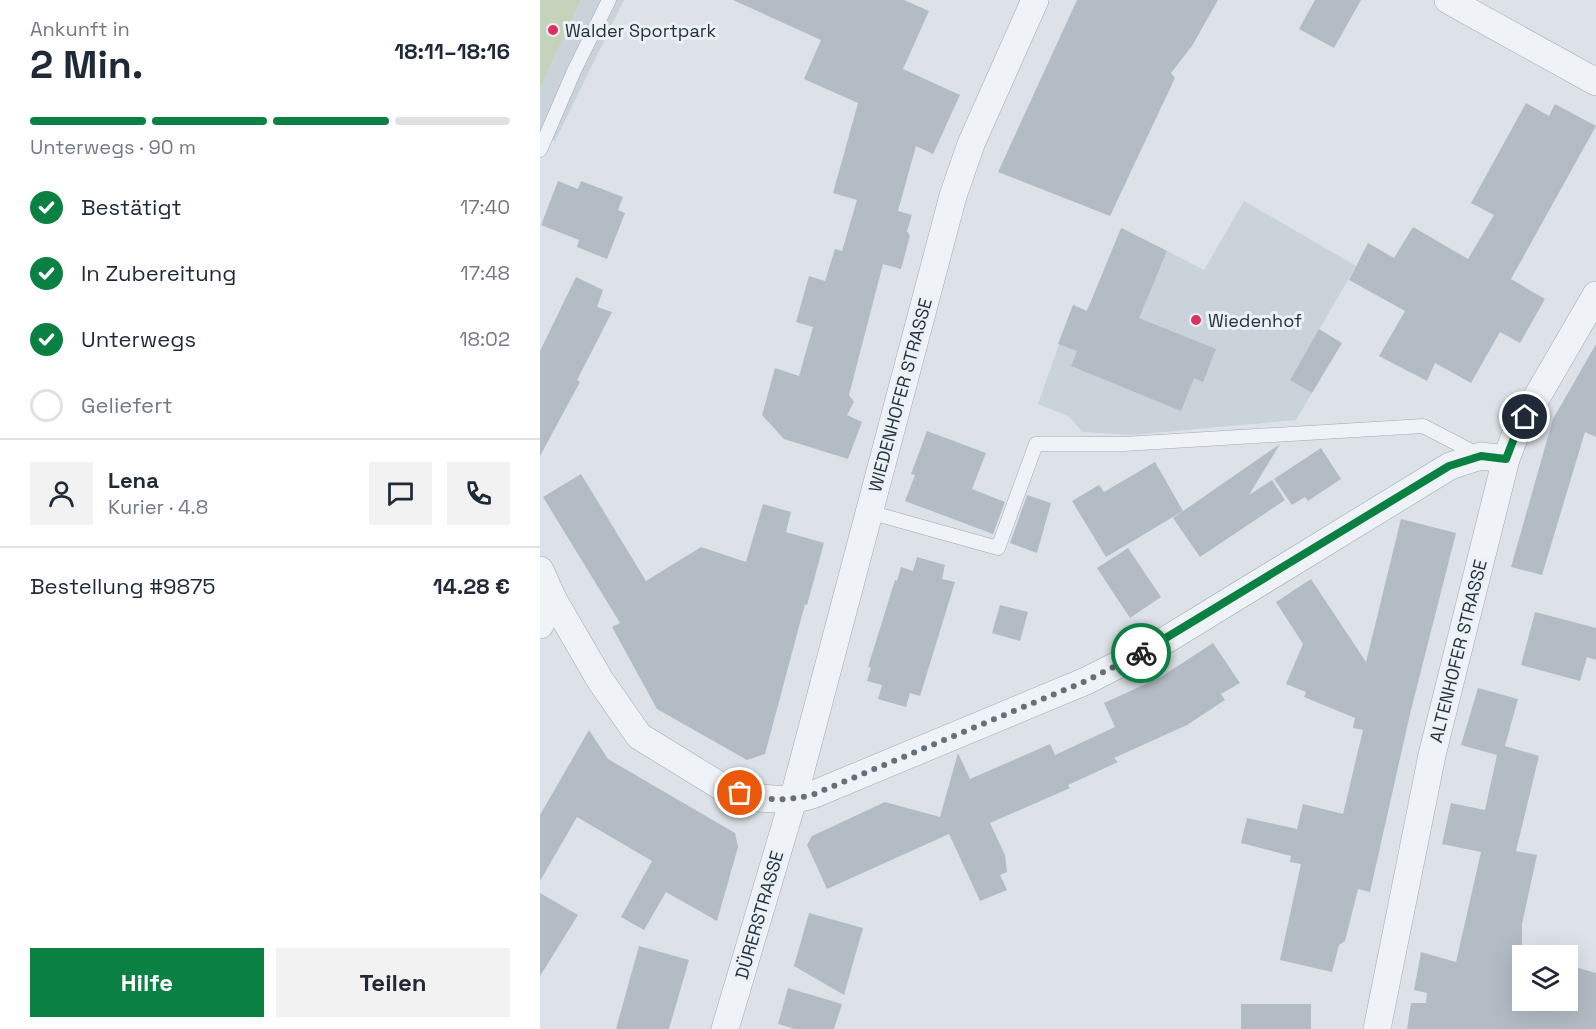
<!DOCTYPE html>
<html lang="de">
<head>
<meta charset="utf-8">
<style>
	:root { --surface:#fff; --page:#f2f2f3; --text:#1f2937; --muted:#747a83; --line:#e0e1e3; --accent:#0b8043 }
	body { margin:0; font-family:"Space Grotesk",sans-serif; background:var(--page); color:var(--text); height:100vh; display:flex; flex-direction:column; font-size:22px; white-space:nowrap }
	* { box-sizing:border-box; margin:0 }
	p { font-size:20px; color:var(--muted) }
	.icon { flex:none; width:33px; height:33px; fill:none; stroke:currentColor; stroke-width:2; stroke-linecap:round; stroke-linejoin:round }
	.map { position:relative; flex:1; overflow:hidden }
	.sheet { display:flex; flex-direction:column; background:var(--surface); width:540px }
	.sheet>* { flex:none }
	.fabs { position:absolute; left:972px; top:945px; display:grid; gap:12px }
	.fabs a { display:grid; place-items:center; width:66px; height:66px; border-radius:0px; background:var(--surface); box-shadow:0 6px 24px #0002; font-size:30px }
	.pin { position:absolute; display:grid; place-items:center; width:51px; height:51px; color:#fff; margin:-26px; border:3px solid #fff; border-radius:50%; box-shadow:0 2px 6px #0007 }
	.courier { position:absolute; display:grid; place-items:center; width:60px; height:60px; margin:-30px; border:4px solid #0b8043; border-radius:50%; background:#fff; color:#222; box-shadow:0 2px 8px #0007 }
	.summary em { font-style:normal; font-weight:800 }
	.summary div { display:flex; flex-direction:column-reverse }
	.summary { display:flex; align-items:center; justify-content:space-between; height:102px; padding:0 30px }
	h1 { font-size:39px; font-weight:800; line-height:45px }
	.bar { display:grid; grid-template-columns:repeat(4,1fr); gap:9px 6px; align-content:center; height:72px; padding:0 30px }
	.bar i { height:8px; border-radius:4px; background:var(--line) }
	.bar .on { background:var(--accent) }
	.bar p { grid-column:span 4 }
	.line { display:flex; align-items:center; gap:15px; padding:0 30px; border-top:2px solid var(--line) }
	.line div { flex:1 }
	.round { display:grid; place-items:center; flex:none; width:63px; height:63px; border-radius:0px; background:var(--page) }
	ol { padding:0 30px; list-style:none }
	li { display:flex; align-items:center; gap:18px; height:66px }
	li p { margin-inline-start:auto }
	li .icon { padding:6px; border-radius:50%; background:var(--accent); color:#fff; stroke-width:4 }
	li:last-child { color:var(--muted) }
	li i { width:33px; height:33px; border:3px solid var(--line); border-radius:50% }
	.button { display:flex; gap:12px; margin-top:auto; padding:12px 30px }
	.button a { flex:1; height:69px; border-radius:0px; background:var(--accent); color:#fff; font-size:24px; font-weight:800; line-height:69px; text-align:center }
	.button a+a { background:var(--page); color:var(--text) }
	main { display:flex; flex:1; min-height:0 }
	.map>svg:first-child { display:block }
</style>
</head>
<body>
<main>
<section class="sheet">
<div class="summary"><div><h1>2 Min.</h1><p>Ankunft in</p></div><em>18:11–18:16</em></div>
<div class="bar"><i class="on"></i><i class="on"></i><i class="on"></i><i></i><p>Unterwegs · 90 m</p></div>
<ol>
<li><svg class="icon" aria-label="check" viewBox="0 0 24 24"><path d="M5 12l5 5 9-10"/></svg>Bestätigt<p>17:40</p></li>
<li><svg class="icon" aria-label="check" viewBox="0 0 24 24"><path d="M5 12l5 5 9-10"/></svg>In Zubereitung<p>17:48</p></li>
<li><svg class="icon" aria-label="check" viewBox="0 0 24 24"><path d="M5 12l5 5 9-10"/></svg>Unterwegs<p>18:02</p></li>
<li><i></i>Geliefert</li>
</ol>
<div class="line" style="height:108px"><a class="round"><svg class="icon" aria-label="person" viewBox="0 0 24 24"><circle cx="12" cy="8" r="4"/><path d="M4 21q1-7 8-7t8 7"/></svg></a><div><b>Lena</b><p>Kurier · 4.8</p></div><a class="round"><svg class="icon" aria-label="chat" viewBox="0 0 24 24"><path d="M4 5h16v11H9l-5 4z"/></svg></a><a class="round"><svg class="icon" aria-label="phone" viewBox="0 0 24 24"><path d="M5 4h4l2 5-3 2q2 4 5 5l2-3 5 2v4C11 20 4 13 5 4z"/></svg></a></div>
<div class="line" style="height:78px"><div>Bestellung #9875</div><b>14.28 €</b></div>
<div class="button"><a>Hilfe</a><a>Teilen</a></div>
</section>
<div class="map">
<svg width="1056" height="1029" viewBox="0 0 1056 1029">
	<rect width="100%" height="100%" fill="#dce2e8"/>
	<g fill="#cad2da">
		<path d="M41,0H84L15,141L0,135V88Z"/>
		<path d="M704,201L816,266L750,380L772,393L756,420L591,435L543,432L528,416L498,404L533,305L547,311L582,228L664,270Z"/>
	</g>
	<path fill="#c5d3bc" d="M0,0H41L0,88Z"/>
	<g fill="#b3bcc5">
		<path d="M193,0H364L389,11L363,69L420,95L393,154L376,146L358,211L372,215L367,231L370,236L361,269L343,264L309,395L314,402L307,415L322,422L308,459L244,439L222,415L235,368L259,376L273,327L256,322L269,276L285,281L295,249L302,251L317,200L293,193L318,103L264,79L281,40Z"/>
		<path d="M537,0H678L652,46L631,73L635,78L570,216L458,172Z"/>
		<path d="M775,0H821L794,48L759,29Z"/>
		<path d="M986,103L1009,116L1015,104L1056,126L971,279L1005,299L980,343L960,332L931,383L895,363L887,381L839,356L865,311L809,280L828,243L854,258L873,227L928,259L954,215L931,203Z"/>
		<path d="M18,181L38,189L41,181L83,197L78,210L85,213L67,259L37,247L39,240L1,225Z"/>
		<path d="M581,228L627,251L599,318L676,349L663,382L654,378L641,411L531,366L537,351L518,344L533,305L547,311Z"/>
		<path d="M36,277L63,290L57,307L72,312L37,380L40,382L0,456V351Z"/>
		<path d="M779,329L802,343L772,393L750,380Z"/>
		<path d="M1056,344V437L1045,432L1002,575L971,567L1013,419Z"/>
		<path d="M387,431L446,453L432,489L465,502L453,534L365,501L375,475L371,474Z"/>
		<path d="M740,444L709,495L732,480L745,500L660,557L633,518Z"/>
		<path d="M781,448L801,479L768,501L765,497L752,505L734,479Z"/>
		<path d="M615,462L643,511L566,557L532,501L559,485L564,492Z"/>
		<path d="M41,474L106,581L161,547L206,562L223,504L251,512L246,532L284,543L267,605L265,604L225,754L207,760L117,709L72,627L80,623L3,497Z"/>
		<path d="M487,495L511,503L497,553L470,543Z"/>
		<path d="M861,519L916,533L870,714L830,892L818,889L805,941L799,945L792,972L740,960L761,864L750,862L751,856L701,843L707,818L757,829L763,804L803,814L823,730L813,728L815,718L764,697L766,692L746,684L763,644L736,602L771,579L826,662Z"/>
		<path d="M588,548L621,597L590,618L557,568Z"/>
		<path d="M377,557L405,565L402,579L415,582L380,696L370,693L366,707L338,699L342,685L327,681L331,668L328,667L355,580L357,581L361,567L373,571Z"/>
		<path d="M460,605L488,612L480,641L452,633Z"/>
		<path d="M995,612L1056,628V660L1047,657L1040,681L981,665Z"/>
		<path d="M673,643L700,683L681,694L685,700L647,725L574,758L578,762L528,785L530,788L450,823L465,855L467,872L460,875L467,890L440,901L409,834L287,889L267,845L272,836L345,802L400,817L418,753L430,779L510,744L515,755L575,727L564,703L621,677Z"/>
		<path d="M938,688L978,699L965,746L999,756L976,851L997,855L982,924V952L993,956H982V1000H1028V965L1056,973V1029H867L871,1003H886L887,993L874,990L881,952L916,962L941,852L902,844L911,803L945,810L957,755L921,745Z"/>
		<path d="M49,730L68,759L195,833L198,847L177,921L126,892L104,930L81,917L112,861L37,817L0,881V815Z"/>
		<path d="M0,893L38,915L0,976Z"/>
		<path d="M269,913L323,928L304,995L254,966Z"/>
		<path d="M99,946L149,960L129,1029H76Z"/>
		<path d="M248,988L302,1004L294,1029H255L238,1024Z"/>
		<rect x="701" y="1004" width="70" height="25"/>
	</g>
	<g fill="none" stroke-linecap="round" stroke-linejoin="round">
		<g stroke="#a1aab2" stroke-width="15">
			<g id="service">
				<path d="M0,150L34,71L69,0"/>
				<path d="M329,512L458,548L496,444H584L883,426L939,455"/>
			</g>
		</g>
		<g stroke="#a1aab2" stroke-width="28">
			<g id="minor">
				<path d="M908,0L1056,82"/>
				<path d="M0,570L13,599L60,680L99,736L182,787L217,798L253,800L272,795L546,681L621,643L910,466L941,456L966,459"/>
				<path d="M0,625L13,599"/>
				<path d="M185,1029L253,800L413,196L431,144L495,0"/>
				<path d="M837,1029L892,755L966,459L976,433L1056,295"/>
			</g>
		</g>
		<use href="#service" stroke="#eff2f6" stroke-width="14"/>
		<use href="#minor" stroke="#eff2f6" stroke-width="27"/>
	</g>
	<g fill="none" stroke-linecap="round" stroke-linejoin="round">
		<path stroke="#64707b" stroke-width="6" stroke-dasharray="0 10.8" d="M200,793C224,801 247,801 272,795L546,681L601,653"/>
		<path stroke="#0b8043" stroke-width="8" d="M601,653L909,466L941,456L966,459L976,433L985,417"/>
	</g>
	<g fill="#dc3260" stroke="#ecf1f6" stroke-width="2">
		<circle cx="13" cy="30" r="6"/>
		<circle cx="656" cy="320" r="6"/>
	</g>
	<g text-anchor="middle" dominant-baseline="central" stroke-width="6" stroke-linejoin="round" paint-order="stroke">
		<g font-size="18" fill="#243240" stroke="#ecf1f6" text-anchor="start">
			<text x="25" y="30">Walder Sportpark</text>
			<text x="668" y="320">Wiedenhof</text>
		</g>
		<g font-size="18" fill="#243240" stroke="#ecf1f6">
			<text transform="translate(360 395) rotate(-75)">WIEDENHOFER STRASSE</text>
			<text transform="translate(918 651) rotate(-76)">ALTENHOFER STRASSE</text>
			<text transform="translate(219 915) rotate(-74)">DÜRERSTRASSE</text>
		</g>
	</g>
</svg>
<div class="fabs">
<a><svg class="icon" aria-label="layers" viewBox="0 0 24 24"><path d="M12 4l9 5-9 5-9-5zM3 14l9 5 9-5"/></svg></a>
</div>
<div class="pin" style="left:200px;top:793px;background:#ea580c"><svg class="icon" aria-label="bag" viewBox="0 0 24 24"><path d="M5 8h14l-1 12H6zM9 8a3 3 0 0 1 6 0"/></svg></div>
<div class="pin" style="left:985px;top:417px;background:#1f2937"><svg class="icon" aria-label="home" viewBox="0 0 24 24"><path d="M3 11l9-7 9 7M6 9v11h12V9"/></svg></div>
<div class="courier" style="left:601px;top:653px"><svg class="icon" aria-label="bike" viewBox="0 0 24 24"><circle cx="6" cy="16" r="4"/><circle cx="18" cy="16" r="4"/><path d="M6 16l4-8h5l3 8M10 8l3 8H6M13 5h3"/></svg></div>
</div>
</main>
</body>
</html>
